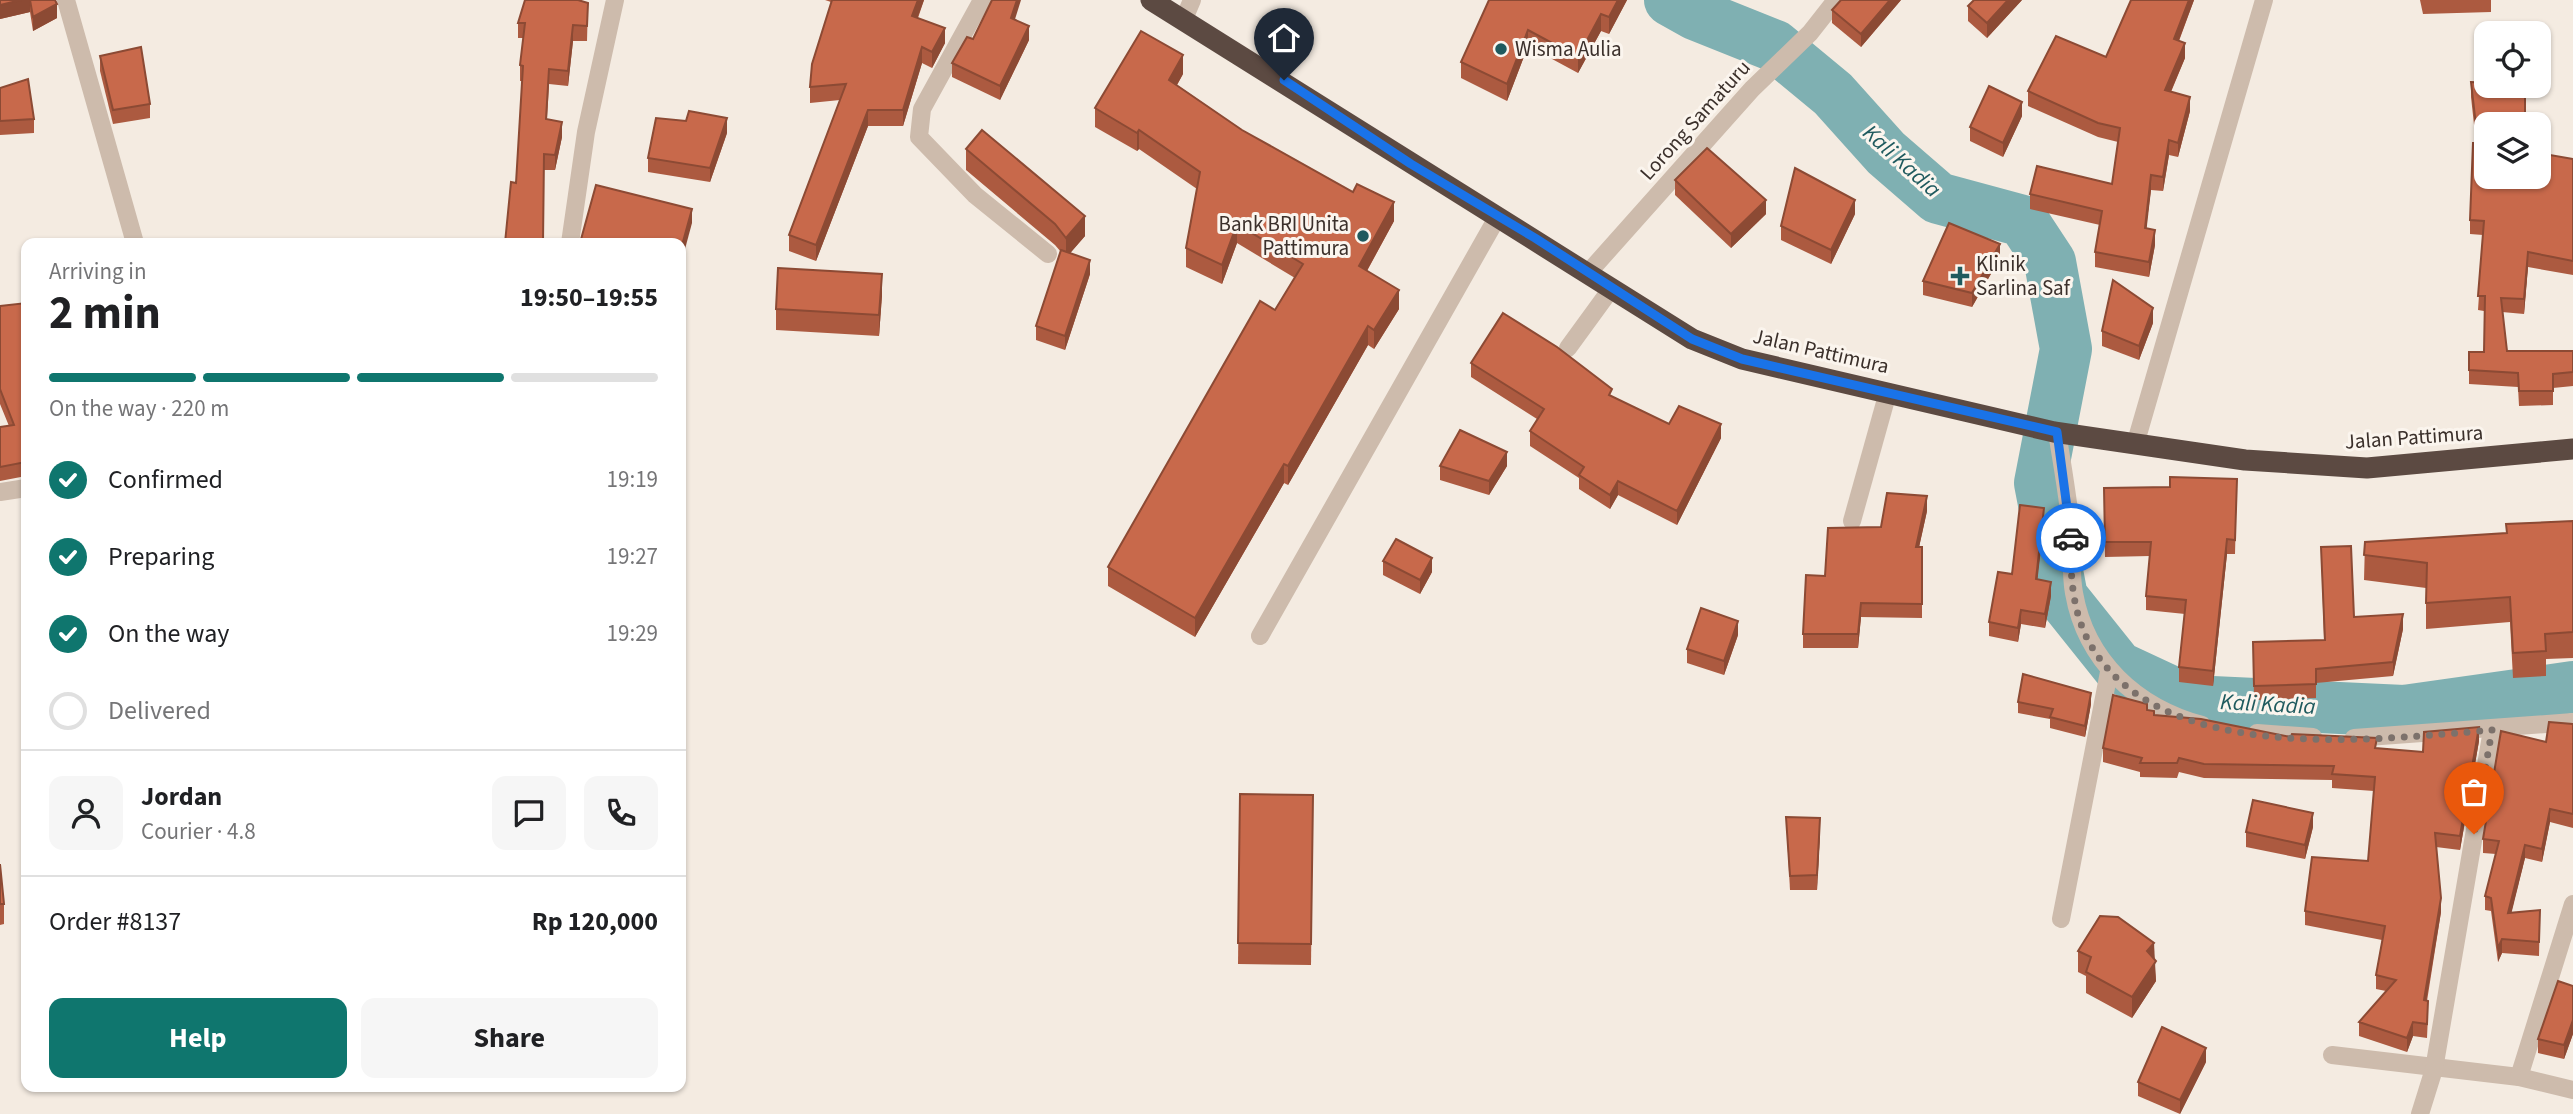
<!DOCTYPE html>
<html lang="en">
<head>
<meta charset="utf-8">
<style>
	:root { --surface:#fff; --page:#f6f6f6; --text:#202124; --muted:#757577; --line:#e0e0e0; --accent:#0f766e }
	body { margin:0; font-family:"Source Sans 3",sans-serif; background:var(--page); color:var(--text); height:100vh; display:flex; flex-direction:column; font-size:26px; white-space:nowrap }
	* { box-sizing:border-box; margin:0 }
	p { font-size:23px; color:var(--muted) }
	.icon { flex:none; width:38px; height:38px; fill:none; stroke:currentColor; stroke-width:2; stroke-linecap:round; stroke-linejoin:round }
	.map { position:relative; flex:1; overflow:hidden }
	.drawer { position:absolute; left:21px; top:238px; width:665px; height:854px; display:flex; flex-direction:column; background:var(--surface); border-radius:14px; box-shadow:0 2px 5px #0004 }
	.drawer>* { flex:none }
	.fabs { position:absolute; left:2474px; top:21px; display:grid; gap:14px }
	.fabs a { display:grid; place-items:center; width:77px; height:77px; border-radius:14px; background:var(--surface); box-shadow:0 2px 5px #0004; font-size:35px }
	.pin { position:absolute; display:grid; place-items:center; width:60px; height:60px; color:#fff; margin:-72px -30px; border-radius:50% 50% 50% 0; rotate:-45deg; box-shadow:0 0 7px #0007 }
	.pin .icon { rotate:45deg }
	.courier { position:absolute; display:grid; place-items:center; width:70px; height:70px; margin:-35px; border:5px solid #1a73e8; border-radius:50%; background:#fff; color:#222; box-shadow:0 2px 9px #0007 }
	.headline em { font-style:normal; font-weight:700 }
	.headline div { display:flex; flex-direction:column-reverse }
	.headline { display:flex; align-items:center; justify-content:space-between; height:119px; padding:0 28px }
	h1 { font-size:46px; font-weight:700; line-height:52px }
	.bar { display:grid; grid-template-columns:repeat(4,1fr); gap:10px 7px; align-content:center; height:84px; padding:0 28px }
	.bar i { height:9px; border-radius:5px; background:var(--line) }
	.bar .selected { background:var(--accent) }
	.bar p { grid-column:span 4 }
	.line { display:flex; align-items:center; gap:18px; padding:0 28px; border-top:2px solid var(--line) }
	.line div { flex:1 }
	.round { display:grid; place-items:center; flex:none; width:74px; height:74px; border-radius:14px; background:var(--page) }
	ol { padding:0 28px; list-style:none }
	li { display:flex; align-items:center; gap:21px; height:77px }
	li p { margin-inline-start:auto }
	li .icon { padding:7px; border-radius:50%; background:var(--accent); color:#fff; stroke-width:4 }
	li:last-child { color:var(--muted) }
	li i { width:38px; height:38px; border:4px solid var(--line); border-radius:50% }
	.action { display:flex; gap:14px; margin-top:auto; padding:14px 28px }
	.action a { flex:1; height:80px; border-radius:14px; background:var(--accent); color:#fff; font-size:28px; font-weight:700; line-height:80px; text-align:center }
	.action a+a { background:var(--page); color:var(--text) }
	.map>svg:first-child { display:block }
</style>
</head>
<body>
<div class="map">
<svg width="2573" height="1114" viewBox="0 0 2573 1114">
	<rect width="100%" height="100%" fill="#f4ebe1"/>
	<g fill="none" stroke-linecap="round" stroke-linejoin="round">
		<path stroke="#7fb0b2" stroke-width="52" d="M1670,0L1695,14L1775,46L1833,94L1886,153L1938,198L2023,221L2050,262L2066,349L2040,483L2062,597L2118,667L2191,701L2404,711L2573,687"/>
		<g stroke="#cdbbac" stroke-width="18">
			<path d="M66,0L135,243"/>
			<path d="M982,0L922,109L919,137L975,195L1048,254"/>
			<path d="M1184,19L1192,0"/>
			<path d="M570,243L586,132L615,0"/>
			<path d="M1588,273L1752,89L1810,33L1836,0"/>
			<path d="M1568,348L1611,289"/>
			<path d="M2057,432C2062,464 2068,496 2071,529C2073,550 2070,572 2074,593C2086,661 2136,707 2202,725"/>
			<path d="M2135,445L2264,0"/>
			<path d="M0,492L26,488"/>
			<path d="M1852,521L1888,392"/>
			<path d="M1260,636L1498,216"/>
			<path d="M2257,733L2313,737"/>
			<path d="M2354,738L2573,722"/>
			<path d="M2061,919L2109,672"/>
			<path d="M2332,1055L2519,1077L2573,1090"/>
			<path d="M2519,1077L2573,904"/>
			<path d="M2420,1114L2434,1069L2492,730"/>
		</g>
		<path stroke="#5c4a42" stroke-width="21" d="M1151,0L1692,339L1742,359L2054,432L2245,460L2367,468L2573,449"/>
	</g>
	<g fill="#ac5a40">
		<path d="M0,0H55L57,18L33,31L30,12L0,19Z"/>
		<path d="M825,0H924L918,18L945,43L932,68L922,63L903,126H868L816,261L789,251V235L840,100L810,103V87L831,2Z"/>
		<path d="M1489,0H1627L1609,34L1601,31L1578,73L1528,46L1507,101L1461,78V62Z"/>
		<path d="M1901,0L1861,47L1832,23V10Z"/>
		<path d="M2022,0L1987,38L1968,21V6Z"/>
		<path d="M2131,0H2194L2179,41L2185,58L2171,92L2190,111L2178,157L2169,155L2163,191L2151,190L2146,228L2155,245L2149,277L2095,267V252L2100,225L2030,209V194L2112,184L2118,142L2098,137L2028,106V91L2106,57Z"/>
		<path d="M2420,0H2491V12L2423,14Z"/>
		<path d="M588,3L587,41H573L568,86L549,84L547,119L562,137L555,170H544L516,183L522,81H520V65L523,38H518V23Z"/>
		<path d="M1015,20L1029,40L1000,100L952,77V63L973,39Z"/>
		<path d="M100,56L150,104V118L113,124L100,71Z"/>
		<path d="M1183,74L1177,85L1242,130L1394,221L1367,271L1399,309L1374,349L1368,345L1288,485L1284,483L1195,637L1108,586V567L1295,278L1237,243L1222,284L1186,267V248L1197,189L1139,149L1137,151L1095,127V108Z"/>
		<path d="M2471,82L2487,177L2573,159V275L2528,267L2524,314L2502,312L2507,351H2573V386L2553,388V405L2519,406L2518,387L2469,384V352H2484V311L2478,310L2483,235L2470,234V220L2476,143L2471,97Z"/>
		<path d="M0,88L34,119V133L0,135Z"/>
		<path d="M2022,116L2003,157L1970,141V127Z"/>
		<path d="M727,133L710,182L648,172V158Z"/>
		<path d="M966,149L1085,236L1070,253L1090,274L1065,350L1036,340V326L1061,252L1055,245L966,170Z"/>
		<path d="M1675,180L1766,214L1731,248L1675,195Z"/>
		<path d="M1855,214L1831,264L1781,240V226Z"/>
		<path d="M2000,258L1972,307L1923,295V281Z"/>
		<path d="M882,295L879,336L776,330V309Z"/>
		<path d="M26,303V476L0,481V427L9,426L0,404V306Z"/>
		<path d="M2153,323L2139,360L2102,346V331Z"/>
		<path d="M1471,363L1612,397L1669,424L1721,438L1677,525L1618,495L1610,509L1579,489V478L1530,446V431L1537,419L1471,377Z"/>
		<path d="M1440,466H1507L1489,495L1440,480Z"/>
		<path d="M2237,479L2235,554H2227L2213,686L2179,682V667L2185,614L2146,610V596L2150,556L2105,557L2104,488L2170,487Z"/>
		<path d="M1927,511L1919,547H1922V618L1861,617L1858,648H1803V634L1825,576L1881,527Z"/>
		<path d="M2573,521V658L2546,659V676L2513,678L2510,622L2426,629V588L2364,580L2365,542L2506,533Z"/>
		<path d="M2044,522L2037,579L2051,596L2045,628L2021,624L2018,642L1989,636V622L2012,574Z"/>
		<path d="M2321,547L2354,617L2403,629L2393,676L2316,683V698L2254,700L2253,642L2324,640Z"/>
		<path d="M1383,561L1432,572L1420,594L1383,575Z"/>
		<path d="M1738,635L1724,675L1687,663V649Z"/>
		<path d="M2018,702L2091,704L2085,737L2050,728V719L2018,713Z"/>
		<path d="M2147,710L2154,715L2291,737L2377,748L2423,752L2479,741L2460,850L2436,847L2441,912L2427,1001L2428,1015L2427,1038L2413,1036L2407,1052L2359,1036V1022L2386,991L2376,989V975L2382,940L2305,925V911L2368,861L2374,791L2332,788V780L2204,778L2179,772L2177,778L2140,777V772L2103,762V748Z"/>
		<path d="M2573,724V828L2550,822L2542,862L2525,858L2511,913L2540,910L2539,956L2502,953L2498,962L2491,911L2485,910V896L2496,854L2483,853V839L2546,742Z"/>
		<path d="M1240,794L1313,795L1311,965L1238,964Z"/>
		<path d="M1786,817L1820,832L1817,890H1790Z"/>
		<path d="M2313,827L2305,859L2246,847V832Z"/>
		<path d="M0,864L4,904V924L0,925Z"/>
		<path d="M2078,951L2154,959L2156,981L2132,1018L2086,993V976L2078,972Z"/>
		<path d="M2573,986V1034L2564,1059L2538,1053V1039Z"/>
		<path d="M2206,1062L2180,1114L2138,1096V1082Z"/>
	</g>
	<g fill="#8c4a34">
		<path d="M21,0H30V12L0,19V5Z"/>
		<path d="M918,0H924L912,32V16Z"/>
		<path d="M1017,0H1021L1011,32V18Z"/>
		<path d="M1618,0H1627L1609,34V17Z"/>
		<path d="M1890,0H1901L1861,47V34Z"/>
		<path d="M2008,0H2022L1987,38V23Z"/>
		<path d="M2189,0H2194L2174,53V39Z"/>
		<path d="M57,4V18L33,31V17Z"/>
		<path d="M1601,14V31L1578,73V57Z"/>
		<path d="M573,25V41L568,86V71Z"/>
		<path d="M1029,26V40L1000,100V86Z"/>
		<path d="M945,28V43L932,68V52Z"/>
		<path d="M1528,30V46L1507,101V84Z"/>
		<path d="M2185,43V58L2165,105V90Z"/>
		<path d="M922,47V63L903,126V110Z"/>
		<path d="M1183,55V74L1169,99V80Z"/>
		<path d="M2190,97V111L2178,157V143Z"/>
		<path d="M2022,102V116L2003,157V143Z"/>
		<path d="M868,110V126L816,261V245Z"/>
		<path d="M727,118V133L710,182V168Z"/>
		<path d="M562,122V137L555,170V155Z"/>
		<path d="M1139,130V149L1137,151V133Z"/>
		<path d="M2169,140V155L2163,191V177Z"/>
		<path d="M2151,175V190L2145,243V228Z"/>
		<path d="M1766,200V214L1731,248V234Z"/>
		<path d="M1855,200V214L1831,264V250Z"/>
		<path d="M1394,202V221L1359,285V266Z"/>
		<path d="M692,209V223L681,264V249Z"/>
		<path d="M1085,216V236L1066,258V238Z"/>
		<path d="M1237,224V243L1222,284V265Z"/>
		<path d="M2155,230V245L2149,277V262Z"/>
		<path d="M2000,244V258L1972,307V293Z"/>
		<path d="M2528,252V267L2524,314V299Z"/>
		<path d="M1090,260V274L1065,350V336Z"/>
		<path d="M882,274V295L879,336V315Z"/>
		<path d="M1399,290V309L1374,349V330Z"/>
		<path d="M2153,308V323L2139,360V346Z"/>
		<path d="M1368,326V345L1288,485V466Z"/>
		<path d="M1721,424V438L1677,525V511Z"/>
		<path d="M1507,452V466L1489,495V481Z"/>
		<path d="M1284,464V483L1195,637V618Z"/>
		<path d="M1618,481V495L1610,509V495Z"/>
		<path d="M1927,496V511L1916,561V547Z"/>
		<path d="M2044,508V522L2036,593V579Z"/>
		<path d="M2227,539V554L2213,686V671Z"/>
		<path d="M1432,558V572L1420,594V580Z"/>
		<path d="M2051,582V596L2045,628V614Z"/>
		<path d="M1861,603V617L1858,648V634Z"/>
		<path d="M2021,610V624L2018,642V628Z"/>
		<path d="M2403,614V629L2393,676V662Z"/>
		<path d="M1738,621V635L1724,675V661Z"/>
		<path d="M2091,693V704L2085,737V726Z"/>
		<path d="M2479,727V741L2460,850V836Z"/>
		<path d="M2550,809V822L2542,862V849Z"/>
		<path d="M2313,813V827L2305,859V845Z"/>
		<path d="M1820,818V832L1817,890V875Z"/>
		<path d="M2525,845V858L2508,927V913Z"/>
		<path d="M2441,898V912L2424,1014V1000Z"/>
		<path d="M2502,939V953L2498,962V948Z"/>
		<path d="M2154,943L2156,981L2132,1018V997L2147,951Z"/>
		<path d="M2573,1020V1034L2564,1059V1045Z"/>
		<path d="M2413,1022V1036L2407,1052V1038Z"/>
		<path d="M2206,1048V1062L2180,1114V1100Z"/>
	</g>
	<g fill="#c8694b" stroke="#8c4a34" stroke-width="2">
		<path d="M0,0H21L0,5Z"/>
		<path d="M30,0H55L57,4L33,17Z"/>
		<path d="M525,0H578L588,3L587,26L573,25L568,71L549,69L546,119L562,122L555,155L544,154L543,243H505L511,182L516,183L523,66L520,65L525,23H518Z"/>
		<path d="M832,0H918L912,16L945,28L932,52L922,47L903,110H868L816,245L789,235L846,84L810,87L812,64Z"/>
		<path d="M992,0H1017L1011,18L1029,26L1000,86L952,63L967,37L973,39Z"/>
		<path d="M1489,0H1618L1609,17L1601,14L1578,57L1528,30L1507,84L1461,62Z"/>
		<path d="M1841,0H1890L1861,34L1832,10Z"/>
		<path d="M1974,0H2008L1987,23L1968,6Z"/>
		<path d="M2131,0H2189L2174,39L2185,43L2165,90L2190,97L2178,143L2169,140L2163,177L2151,175L2145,228L2155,230L2149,262L2095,252L2102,211L2030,194L2037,166L2112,184L2120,128L2098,123L2028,91L2056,36L2106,57Z"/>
		<path d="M1141,31L1183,55L1169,80L1242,130L1353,192L1357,184L1394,202L1359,266L1399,290L1374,330L1368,326L1288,466L1284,464L1195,618L1108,567L1260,301L1275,310L1303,264L1237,224L1222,265L1186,248L1200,172L1139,130L1137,133L1095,108Z"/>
		<path d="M141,47L150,104L113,110L100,56Z"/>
		<path d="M28,79L34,119L0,121V88Z"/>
		<path d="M2471,82L2487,83V86H2525V124H2487V177H2539V153L2573,159V261L2528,252L2524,299L2501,298L2507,351H2573V372L2553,374V391H2519L2518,373L2469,370V352H2484L2485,296H2478L2484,221L2470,220L2473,143H2478Z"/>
		<path d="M1989,86L2022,102L2003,143L1970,127Z"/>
		<path d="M689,111L727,118L710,168L648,158L656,118L686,121Z"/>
		<path d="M982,130L1085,216L1066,238L1055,224L966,149Z"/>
		<path d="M1707,148L1766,200L1731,234L1675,180Z"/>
		<path d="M1795,168L1855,200L1831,250L1781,226Z"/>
		<path d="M596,185L692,209L681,249V243H580Z"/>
		<path d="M1949,223L2000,244L1972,293L1923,281Z"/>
		<path d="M1061,250L1090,260L1065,336L1036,326Z"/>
		<path d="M778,268L882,274L879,315L776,309Z"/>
		<path d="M2113,280L2153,308L2139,346L2102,331Z"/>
		<path d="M26,303V462L0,467V427L14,425L0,389V306Z"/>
		<path d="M1503,313L1557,347L1612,389L1609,395L1669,424L1679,406L1721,424L1677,511L1618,481L1610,495L1579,475L1584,467L1530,431L1544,409L1471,363Z"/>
		<path d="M1460,430L1507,452L1489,481L1440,466Z"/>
		<path d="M2170,477L2237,479L2235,540L2227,539L2213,671L2179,667L2186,600L2146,596L2151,542H2105L2104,488L2170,487Z"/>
		<path d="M1887,493L1927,496L1916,547H1922V604L1861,603L1858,634H1803L1806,575L1825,576L1828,528L1881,527Z"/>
		<path d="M2020,505L2044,508L2036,579L2051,582L2045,614L2021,610L2018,628L1989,622L1998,572L2012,574Z"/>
		<path d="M2573,521V632L2545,634L2546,651L2513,653L2510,597L2426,603L2427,563L2364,555L2365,542L2507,533L2506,524Z"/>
		<path d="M1396,539L1432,558L1420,580L1383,561Z"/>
		<path d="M2351,546L2354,617L2403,614L2393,662L2316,669V684L2254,686L2253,642L2325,640L2321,547Z"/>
		<path d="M1701,608L1738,621L1724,661L1687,649Z"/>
		<path d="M2023,674L2091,693L2085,726L2050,717L2053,709L2018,702Z"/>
		<path d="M2113,695L2147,704V710L2154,711V715L2201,719L2291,737L2292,734L2377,738L2375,748L2423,752L2424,732L2479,727L2460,836L2435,833L2441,898L2424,1000L2428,1001L2427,1024L2413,1022L2407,1038L2359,1022L2396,980L2376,975L2385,926L2305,911L2312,857L2368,861L2375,777L2332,774L2334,766L2204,764L2179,758L2177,763H2140L2142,758L2103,748Z"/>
		<path d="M2549,722L2573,724V814L2550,809L2542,849L2525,845L2508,913L2540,910L2539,942L2502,939L2498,948L2491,898L2485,896L2499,841L2483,839L2501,731L2546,742Z"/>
		<path d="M1240,794L1313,795L1311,944L1238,943Z"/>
		<path d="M2253,800L2313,813L2305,845L2246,832Z"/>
		<path d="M1786,817L1820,818L1817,875L1790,876Z"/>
		<path d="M0,864L4,904H0Z"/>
		<path d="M2100,916L2118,917L2154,943L2147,951L2156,961L2132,997L2086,972L2091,957L2078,951Z"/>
		<path d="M2558,981L2573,986V1020L2564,1045L2538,1039Z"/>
		<path d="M2162,1027L2206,1048L2180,1100L2138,1082Z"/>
	</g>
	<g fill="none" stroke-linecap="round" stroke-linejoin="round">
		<path stroke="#7c716b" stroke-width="7" stroke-dasharray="0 12.6" d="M2071,538C2070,573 2072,611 2089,642C2158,767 2372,740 2492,730L2474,834"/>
		<path stroke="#1a73e8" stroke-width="9" d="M1284,80L1411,164L1535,238L1692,339L1742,359L2057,432L2071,538"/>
	</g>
	<g fill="#1f5a5e" stroke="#fbf5ee" stroke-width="2.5">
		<circle cx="1501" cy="49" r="7"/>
		<circle cx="1363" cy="236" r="7"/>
		<path d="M1956.5 265.5h7v7h7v7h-7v7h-7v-7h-7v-7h7z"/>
	</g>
	<g text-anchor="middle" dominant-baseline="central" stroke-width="6" stroke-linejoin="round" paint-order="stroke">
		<g font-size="21" fill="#3b302b" stroke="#fbf5ee" text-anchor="start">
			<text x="1515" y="49">Wisma Aulia</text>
			<text x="1349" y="224" text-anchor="end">Bank BRI Unita<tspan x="1349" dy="24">Pattimura</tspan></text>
			<text x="1976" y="264">Klinik<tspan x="1976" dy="24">Sarlina Saf</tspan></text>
		</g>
		<g font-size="21" fill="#3b302b" stroke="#fbf5ee">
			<text transform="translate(1695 120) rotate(-48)">Lorong Samaturu</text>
			<text transform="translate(1821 351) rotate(13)">Jalan Pattimura</text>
			<text transform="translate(2414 437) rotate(-4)">Jalan Pattimura</text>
		</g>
		<g font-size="23" font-style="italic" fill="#1f5a5e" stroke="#fbf5ee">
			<text transform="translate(1902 161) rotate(42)">Kali Kadia</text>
			<text transform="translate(2268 704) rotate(3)">Kali Kadia</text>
		</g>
	</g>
</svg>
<div class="fabs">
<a><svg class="icon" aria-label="locate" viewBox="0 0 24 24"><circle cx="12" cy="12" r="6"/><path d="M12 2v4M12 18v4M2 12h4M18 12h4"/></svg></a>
<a><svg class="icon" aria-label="layers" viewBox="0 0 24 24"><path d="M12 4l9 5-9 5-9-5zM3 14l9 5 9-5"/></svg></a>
</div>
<div class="pin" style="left:2474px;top:834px;background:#ea580c"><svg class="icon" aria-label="bag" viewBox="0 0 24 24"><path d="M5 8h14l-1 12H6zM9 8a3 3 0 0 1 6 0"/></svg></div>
<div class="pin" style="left:1284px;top:80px;background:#1f2937"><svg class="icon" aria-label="home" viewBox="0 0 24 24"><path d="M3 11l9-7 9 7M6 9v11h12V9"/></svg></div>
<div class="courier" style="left:2071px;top:538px"><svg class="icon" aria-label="car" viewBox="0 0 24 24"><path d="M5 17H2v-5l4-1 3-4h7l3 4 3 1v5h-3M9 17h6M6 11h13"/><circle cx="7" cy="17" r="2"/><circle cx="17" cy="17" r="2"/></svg></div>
<section class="drawer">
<div class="headline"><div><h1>2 min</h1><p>Arriving in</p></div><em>19:50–19:55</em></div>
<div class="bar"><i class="selected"></i><i class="selected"></i><i class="selected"></i><i></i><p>On the way · 220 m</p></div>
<ol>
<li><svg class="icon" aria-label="check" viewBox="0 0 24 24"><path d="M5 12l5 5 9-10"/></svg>Confirmed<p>19:19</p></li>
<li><svg class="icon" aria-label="check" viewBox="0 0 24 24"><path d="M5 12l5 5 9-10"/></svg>Preparing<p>19:27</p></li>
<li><svg class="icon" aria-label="check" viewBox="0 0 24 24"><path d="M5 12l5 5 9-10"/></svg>On the way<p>19:29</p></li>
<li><i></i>Delivered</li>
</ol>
<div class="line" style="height:126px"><a class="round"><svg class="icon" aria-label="person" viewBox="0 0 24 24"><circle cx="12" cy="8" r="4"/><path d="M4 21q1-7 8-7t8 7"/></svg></a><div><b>Jordan</b><p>Courier · 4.8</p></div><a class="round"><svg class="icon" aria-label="chat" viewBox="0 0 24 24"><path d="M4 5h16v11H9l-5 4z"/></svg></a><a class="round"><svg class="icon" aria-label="phone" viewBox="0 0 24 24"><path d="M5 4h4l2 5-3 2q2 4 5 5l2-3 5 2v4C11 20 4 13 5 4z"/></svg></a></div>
<div class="line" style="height:91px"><div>Order #8137</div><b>Rp 120,000</b></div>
<div class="action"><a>Help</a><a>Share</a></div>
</section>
</div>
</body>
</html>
